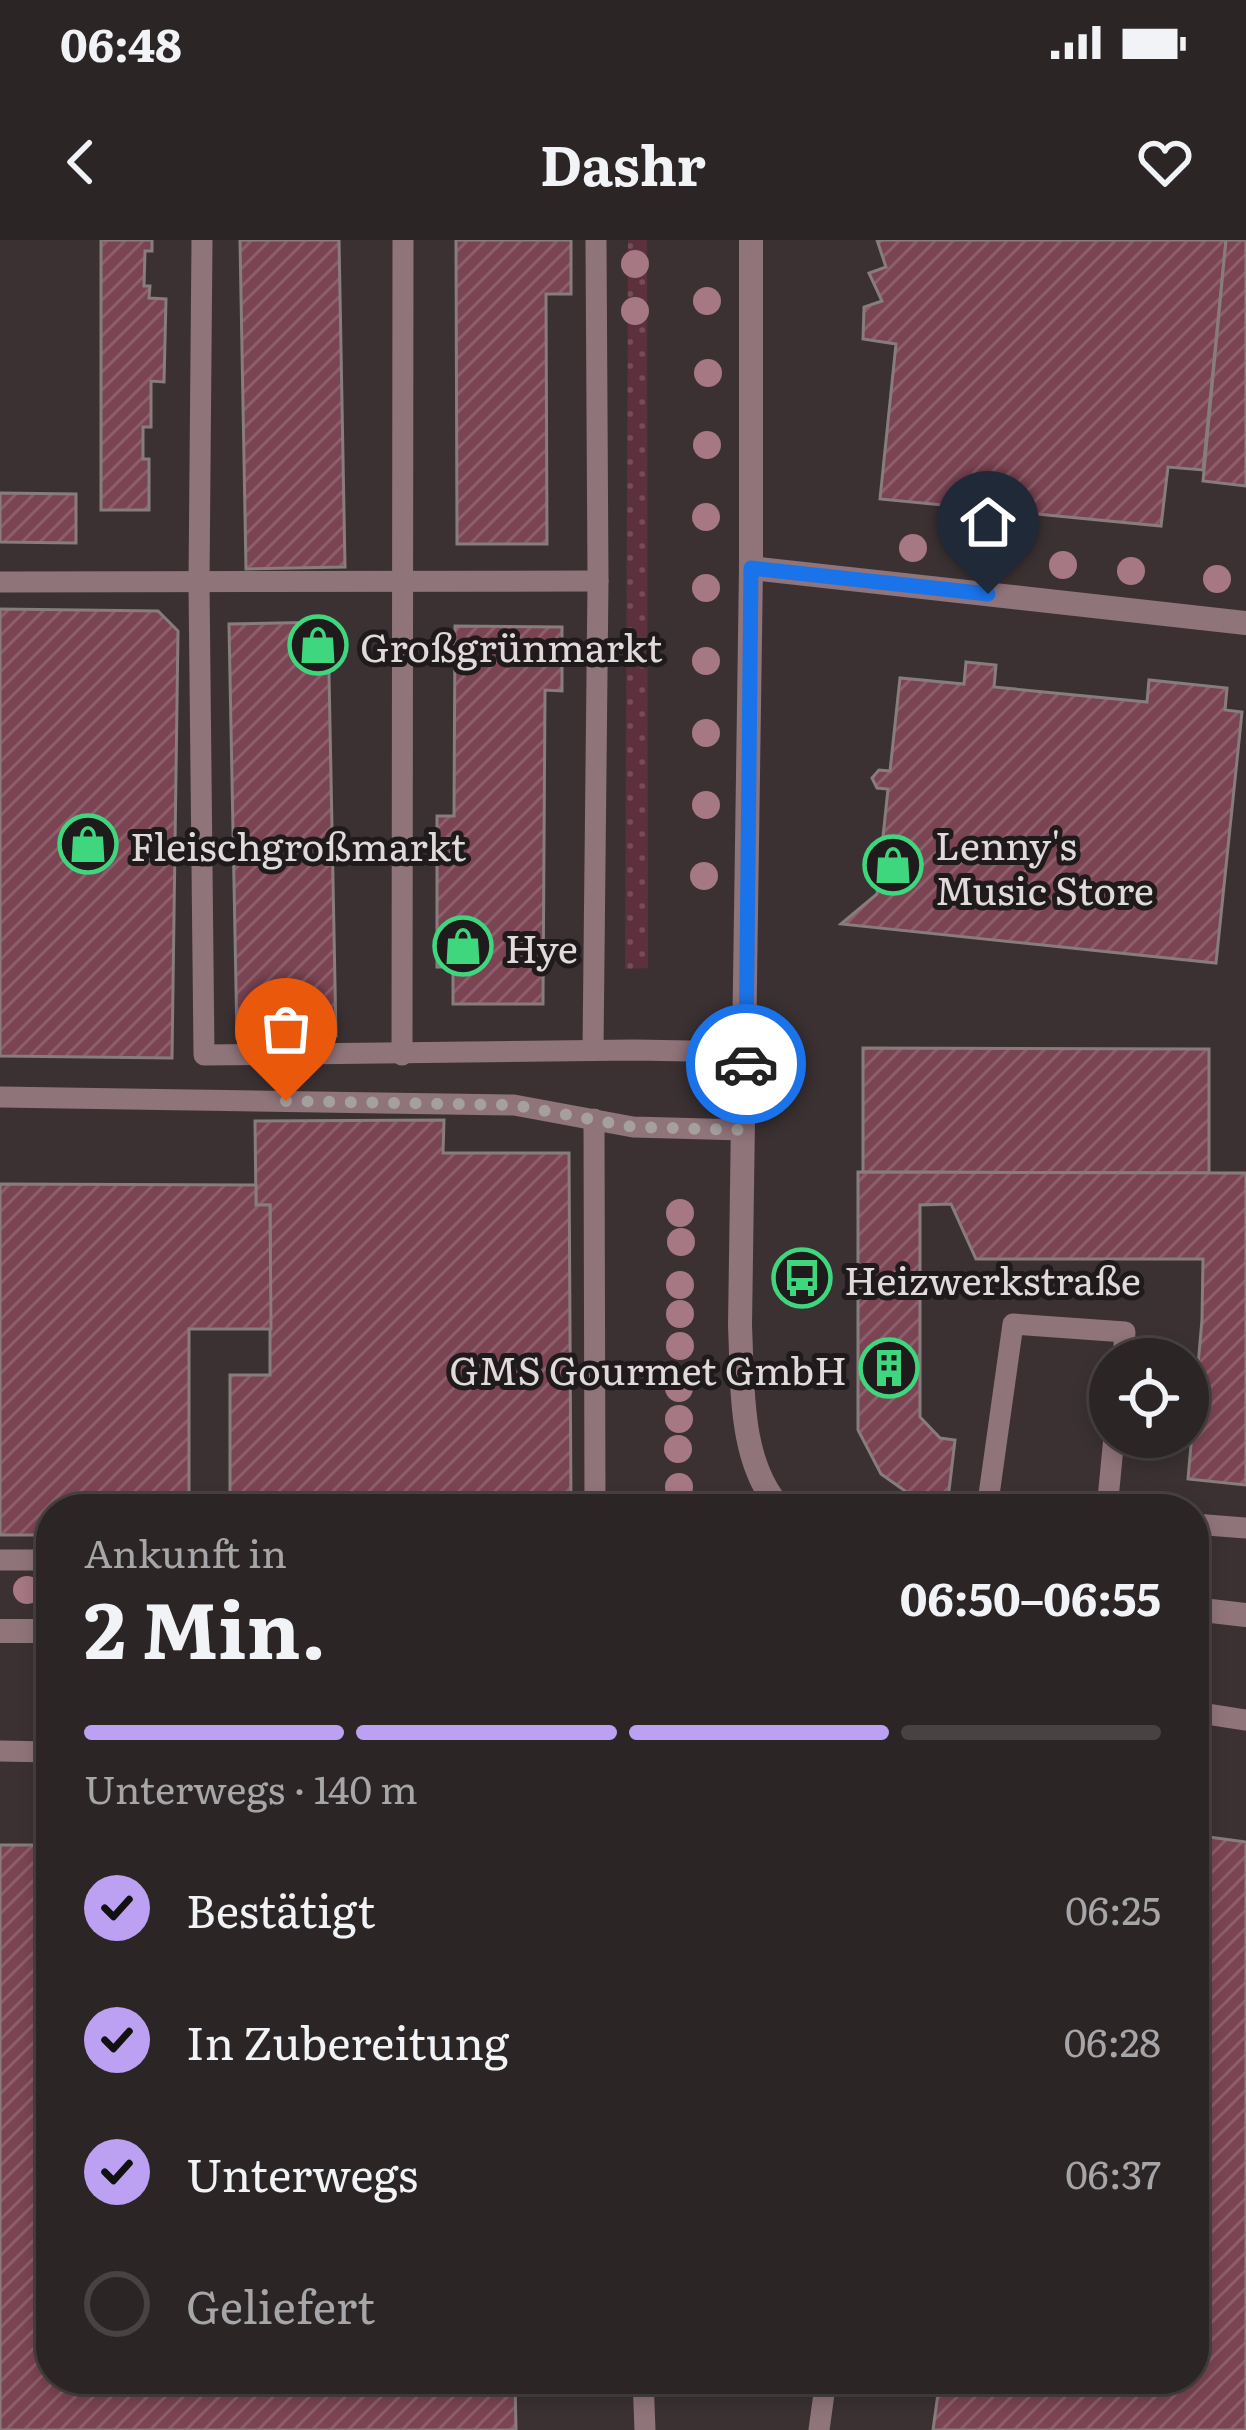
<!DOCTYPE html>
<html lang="de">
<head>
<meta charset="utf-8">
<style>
	:root { --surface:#2c2526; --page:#342d2e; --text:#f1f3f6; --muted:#a6a5a7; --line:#484243; --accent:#bca0f2 }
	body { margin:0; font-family:Literata,serif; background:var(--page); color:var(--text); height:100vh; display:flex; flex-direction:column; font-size:45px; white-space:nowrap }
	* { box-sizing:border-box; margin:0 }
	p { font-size:39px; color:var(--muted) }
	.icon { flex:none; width:66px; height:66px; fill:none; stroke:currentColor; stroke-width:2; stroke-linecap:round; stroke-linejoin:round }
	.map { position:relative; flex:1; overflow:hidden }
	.sheet { position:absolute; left:36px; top:1254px; width:1173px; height:900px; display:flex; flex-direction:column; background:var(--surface); border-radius:48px; box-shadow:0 6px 18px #0003,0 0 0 3px var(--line) }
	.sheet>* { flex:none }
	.controls { position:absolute; left:1089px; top:1098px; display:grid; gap:24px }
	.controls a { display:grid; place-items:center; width:120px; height:120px; border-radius:50%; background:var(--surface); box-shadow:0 6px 18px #0003,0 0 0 3px var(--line); font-size:60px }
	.pin { position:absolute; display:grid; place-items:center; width:102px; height:102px; color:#fff; margin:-123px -51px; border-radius:50% 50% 50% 0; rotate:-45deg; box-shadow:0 0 12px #0007 }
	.pin .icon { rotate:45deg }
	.courier { position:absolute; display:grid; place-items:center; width:120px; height:120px; margin:-60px; border:9px solid #1a73e8; border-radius:50%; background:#fff; color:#222; box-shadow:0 3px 15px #0007 }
	.summary em { font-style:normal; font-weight:700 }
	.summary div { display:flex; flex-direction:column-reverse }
	.summary { display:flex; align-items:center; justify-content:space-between; height:204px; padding:0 48px }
	h1 { font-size:78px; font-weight:700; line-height:90px }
	.bar { display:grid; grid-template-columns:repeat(4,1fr); gap:18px 12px; align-content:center; height:144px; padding:0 48px }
	.bar i { height:15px; border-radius:9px; background:var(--line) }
	.bar .selected { background:var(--accent) }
	.bar p { grid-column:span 4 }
	ol { padding:0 48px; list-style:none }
	li { display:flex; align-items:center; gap:36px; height:132px }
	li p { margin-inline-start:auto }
	li .icon { padding:12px; border-radius:50%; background:var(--accent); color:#111; stroke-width:4 }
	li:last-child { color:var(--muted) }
	li i { width:66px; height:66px; border:6px solid var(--line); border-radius:50% }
	.status { display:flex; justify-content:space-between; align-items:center; height:84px; padding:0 60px; background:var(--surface); direction:ltr }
	.status svg { height:33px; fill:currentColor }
	header { display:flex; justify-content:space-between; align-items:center; height:156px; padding:0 48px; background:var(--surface); font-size:54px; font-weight:700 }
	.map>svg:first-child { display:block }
</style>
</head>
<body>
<div class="status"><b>06:48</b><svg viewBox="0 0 49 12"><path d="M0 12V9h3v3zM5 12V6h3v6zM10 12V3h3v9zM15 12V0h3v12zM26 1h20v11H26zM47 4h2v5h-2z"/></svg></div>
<header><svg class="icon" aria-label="back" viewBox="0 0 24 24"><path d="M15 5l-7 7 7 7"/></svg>Dashr<svg class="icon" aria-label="heart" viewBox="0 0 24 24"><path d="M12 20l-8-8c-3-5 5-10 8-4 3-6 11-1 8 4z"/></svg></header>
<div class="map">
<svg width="1246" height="2190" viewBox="0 0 1246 2190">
	<defs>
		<pattern id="grass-dots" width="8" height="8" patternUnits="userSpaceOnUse" patternTransform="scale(3)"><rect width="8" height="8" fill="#5d303d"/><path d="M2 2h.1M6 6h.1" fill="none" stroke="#744d58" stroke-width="1.8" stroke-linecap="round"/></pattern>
		<pattern id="building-hatch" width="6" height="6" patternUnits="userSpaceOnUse" patternTransform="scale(3)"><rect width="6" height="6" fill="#7b4453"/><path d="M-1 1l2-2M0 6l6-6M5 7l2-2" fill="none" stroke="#8d5e6b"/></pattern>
	</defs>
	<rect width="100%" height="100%" fill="#3b3133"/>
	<path fill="url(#grass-dots)" d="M628,0H647L648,728L625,729Z"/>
	<g fill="url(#building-hatch)" stroke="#877c7e" stroke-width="3">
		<path d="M101,0H152V11H145L144,46H150L149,58L166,59L164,142L151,141V187H143V219H149V270H101Z"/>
		<path d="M240,0H339L345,327L246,329Z"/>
		<path d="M456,0H571V54H546L547,304H457Z"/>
		<path d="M877,0H1226L1203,230L1168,227L1161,286L880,259L896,104L863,99L864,67L882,61L869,33L886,27Z"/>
		<path d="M1226,0H1246V246L1203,241Z"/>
		<path d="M0,253L76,254V303L0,302Z"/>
		<path d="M0,369L158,371L178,391L172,818L0,816Z"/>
		<path d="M328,382L336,796L237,798L229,384Z"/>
		<path d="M455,386L562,387V451L545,450L543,764H453V727H437V576H454Z"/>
		<path d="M966,422L996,425L994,447L1147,462L1149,440L1227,448L1225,470L1242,472L1216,723L841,684L877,654L888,549L877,548L872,538L879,530L890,531L900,438L964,444Z"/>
		<path d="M863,808L1209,809V933L863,932Z"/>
		<path d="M444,880L443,913H569L571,1269H230V1135H270V965H256L255,881Z"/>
		<path d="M858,932L1246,933V1245L1188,1239L1202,1080L1203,1019H976L951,964L920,965V1177L940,1198L955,1200L948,1259L908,1253L881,1234L858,1190Z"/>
		<path d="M0,944L256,945V965H270L271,1089H189V1269H51V1295H0Z"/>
		<path d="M1194,1595L1246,1602V2190H933L940,2139H1194Z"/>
		<path d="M0,1605H47L48,1653H51V2139H515L516,2190H0Z"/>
	</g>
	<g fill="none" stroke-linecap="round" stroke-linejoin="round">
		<g stroke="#8f747a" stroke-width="21">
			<path d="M202,0L199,343L204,815L634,810L746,812"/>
			<path d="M0,342L598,341"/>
			<path d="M593,810L598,341L596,0"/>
			<path d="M402,815L403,0"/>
			<path d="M0,857L514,865L633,887L744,890"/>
			<path d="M594,879L595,1269"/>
			<path d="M987,1269L1013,1084L1125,1092L1123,1119"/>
			<path d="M1107,1269L1114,1197"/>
			<path d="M1194,1284L1246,1288"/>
			<path d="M0,1320H51"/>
			<path d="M1194,1472L1246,1480"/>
			<path d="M0,1511L51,1512"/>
			<path d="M643,2139L645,2190"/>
			<path d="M819,2190L826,2139"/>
		</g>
		<g stroke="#8f747a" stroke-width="24">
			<path d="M751,0V328L740,1086C743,1144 738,1222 781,1269"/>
			<path d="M751,328L1246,383"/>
			<path d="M1194,1369L1246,1375"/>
			<path d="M0,1391H51"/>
		</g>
	</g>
	<g fill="#a57883">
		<circle cx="635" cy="24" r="14"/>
		<circle cx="707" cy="61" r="14"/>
		<circle cx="635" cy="71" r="14"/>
		<circle cx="708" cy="133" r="14"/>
		<circle cx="707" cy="205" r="14"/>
		<circle cx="706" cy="277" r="14"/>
		<circle cx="913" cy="308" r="14"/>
		<circle cx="993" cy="317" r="14"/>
		<circle cx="1063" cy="325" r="14"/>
		<circle cx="1131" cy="331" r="14"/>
		<circle cx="1217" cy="339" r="14"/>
		<circle cx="706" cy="348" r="14"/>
		<circle cx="706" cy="421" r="14"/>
		<circle cx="706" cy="493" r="14"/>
		<circle cx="706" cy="565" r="14"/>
		<circle cx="704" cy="636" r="14"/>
		<circle cx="680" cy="973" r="14"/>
		<circle cx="681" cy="1002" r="14"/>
		<circle cx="680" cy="1045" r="14"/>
		<circle cx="680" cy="1074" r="14"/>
		<circle cx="680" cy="1106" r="14"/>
		<circle cx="679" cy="1148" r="14"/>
		<circle cx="679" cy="1179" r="14"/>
		<circle cx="678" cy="1209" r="14"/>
		<circle cx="679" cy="1247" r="14"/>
		<circle cx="27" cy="1350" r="14"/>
	</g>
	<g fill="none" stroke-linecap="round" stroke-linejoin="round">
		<path stroke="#a69fa0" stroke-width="12" stroke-dasharray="0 21.6" d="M286,861L514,865L633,887L745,890L746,824"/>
		<path stroke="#1a73e8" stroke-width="15" d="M746,824L751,328L988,354"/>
	</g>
	<defs>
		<g id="shop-ring" transform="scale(3)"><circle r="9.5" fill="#1f1a1b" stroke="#3fd77d" stroke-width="1.5"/><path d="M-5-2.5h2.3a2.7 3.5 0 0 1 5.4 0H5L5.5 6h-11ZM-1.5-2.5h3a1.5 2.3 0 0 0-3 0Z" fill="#3fd77d"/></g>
		<g id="bus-ring" transform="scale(3)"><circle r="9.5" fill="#1f1a1b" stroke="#3fd77d" stroke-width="1.5"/><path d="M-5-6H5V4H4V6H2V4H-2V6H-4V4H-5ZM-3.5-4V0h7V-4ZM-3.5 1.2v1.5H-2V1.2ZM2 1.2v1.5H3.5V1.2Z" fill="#3fd77d"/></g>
		<g id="building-ring" transform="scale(3)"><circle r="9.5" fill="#1f1a1b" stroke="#3fd77d" stroke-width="1.5"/><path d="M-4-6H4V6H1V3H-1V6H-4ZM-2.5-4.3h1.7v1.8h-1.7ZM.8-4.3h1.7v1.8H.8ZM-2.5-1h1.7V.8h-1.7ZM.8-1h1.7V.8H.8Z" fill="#3fd77d"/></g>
	</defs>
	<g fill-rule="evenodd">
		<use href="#shop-ring" x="318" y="405"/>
		<use href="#shop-ring" x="88" y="604"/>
		<use href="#shop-ring" x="893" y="625"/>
		<use href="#shop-ring" x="463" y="706"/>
		<use href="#bus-ring" x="802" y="1038"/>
		<use href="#building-ring" x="889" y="1128"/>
	</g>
	<g text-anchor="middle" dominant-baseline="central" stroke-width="10" stroke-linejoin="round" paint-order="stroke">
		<g font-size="39" fill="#e0dadb" stroke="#1f1a1b" text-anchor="start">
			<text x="360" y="405">Großgrünmarkt</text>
			<text x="935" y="603">Lenny's<tspan x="935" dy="45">Music Store</tspan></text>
			<text x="130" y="604">Fleischgroßmarkt</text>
			<text x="505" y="706">Hye</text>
			<text x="844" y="1038">Heizwerkstraße</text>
			<text x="847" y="1128" text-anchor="end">GMS Gourmet GmbH</text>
		</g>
	</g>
</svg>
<div class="controls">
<a><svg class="icon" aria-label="locate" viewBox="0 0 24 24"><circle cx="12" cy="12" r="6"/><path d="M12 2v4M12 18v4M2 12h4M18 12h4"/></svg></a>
</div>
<div class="pin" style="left:286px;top:861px;background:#ea580c"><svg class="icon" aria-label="bag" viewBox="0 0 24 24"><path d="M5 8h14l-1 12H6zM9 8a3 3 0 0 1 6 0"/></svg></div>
<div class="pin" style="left:988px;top:354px;background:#1f2937"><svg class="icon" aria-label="home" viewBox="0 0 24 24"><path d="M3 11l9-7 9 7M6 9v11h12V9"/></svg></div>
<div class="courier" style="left:746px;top:824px"><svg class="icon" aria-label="car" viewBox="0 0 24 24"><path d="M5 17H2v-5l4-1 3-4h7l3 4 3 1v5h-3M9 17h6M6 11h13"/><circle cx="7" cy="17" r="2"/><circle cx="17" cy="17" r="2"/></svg></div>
<section class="sheet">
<div class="summary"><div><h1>2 Min.</h1><p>Ankunft in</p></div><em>06:50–06:55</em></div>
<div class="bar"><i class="selected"></i><i class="selected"></i><i class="selected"></i><i></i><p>Unterwegs · 140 m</p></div>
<ol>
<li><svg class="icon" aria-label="check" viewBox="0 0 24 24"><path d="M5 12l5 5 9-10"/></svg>Bestätigt<p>06:25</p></li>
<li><svg class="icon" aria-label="check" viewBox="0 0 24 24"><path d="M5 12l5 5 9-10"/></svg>In Zubereitung<p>06:28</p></li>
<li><svg class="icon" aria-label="check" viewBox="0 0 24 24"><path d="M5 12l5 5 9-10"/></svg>Unterwegs<p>06:37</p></li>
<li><i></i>Geliefert</li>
</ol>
</section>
</div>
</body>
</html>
